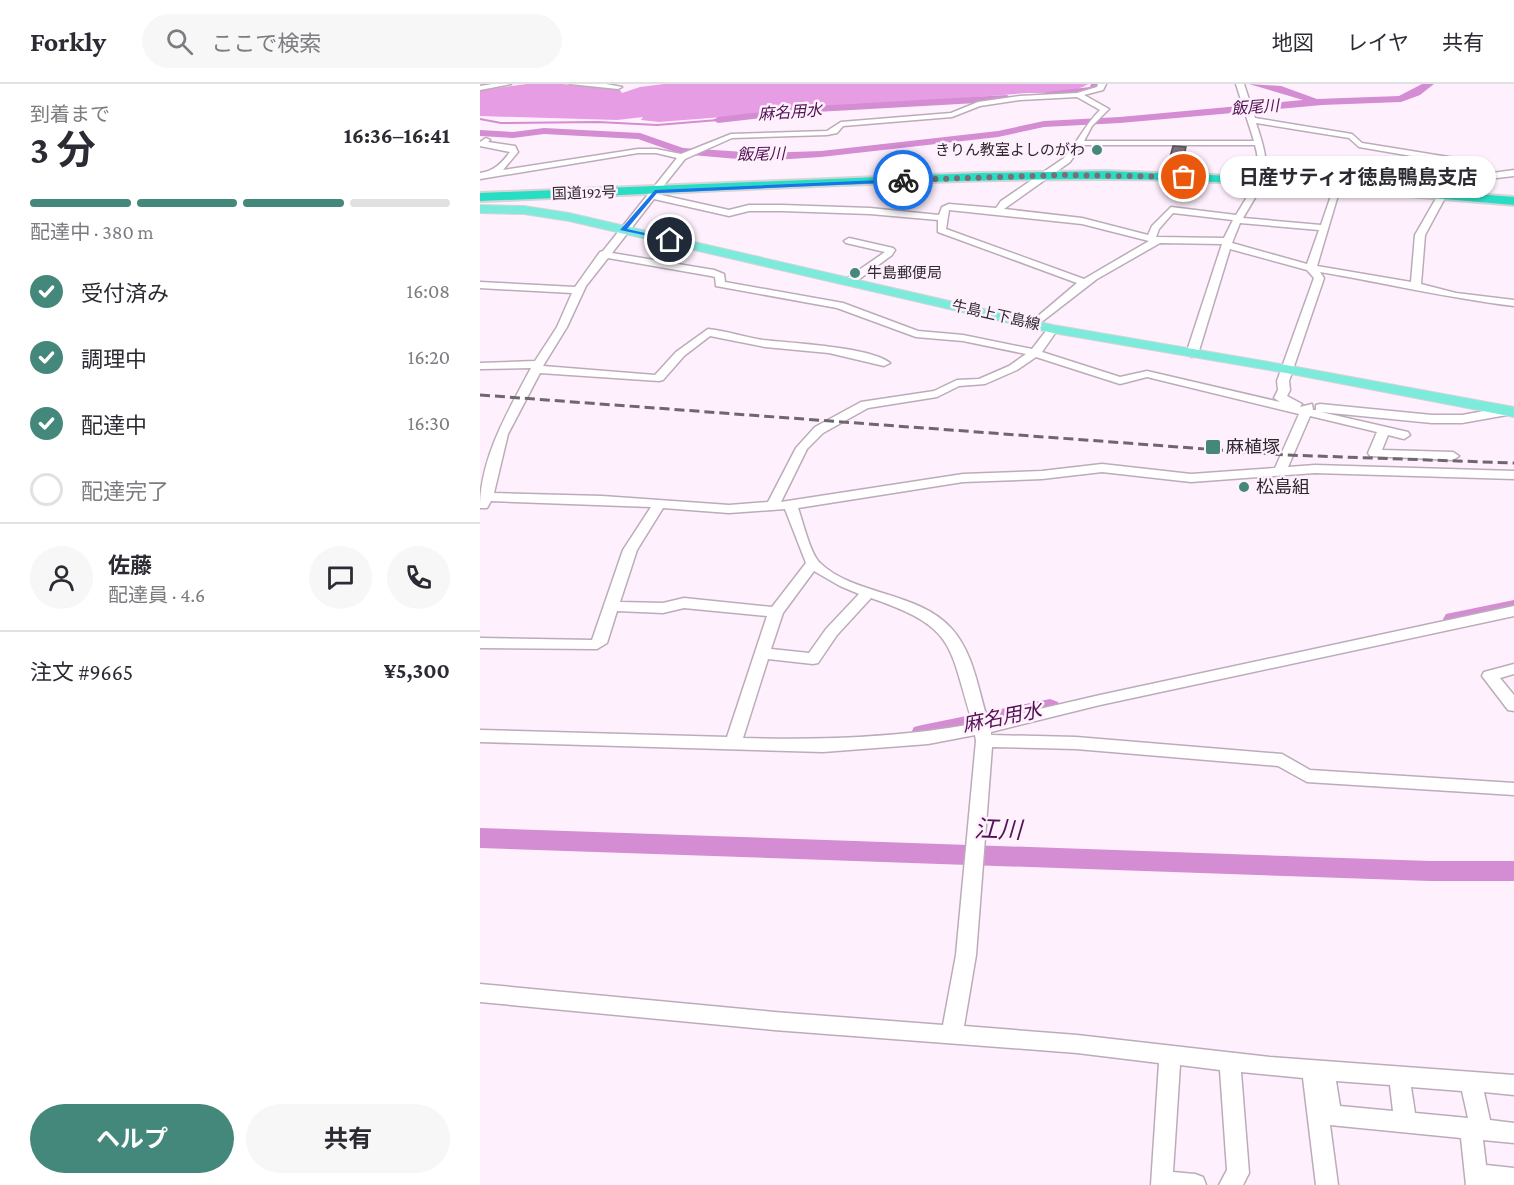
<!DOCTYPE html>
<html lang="ja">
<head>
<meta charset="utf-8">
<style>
	:root { --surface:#fff; --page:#f7f7f7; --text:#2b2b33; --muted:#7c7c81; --line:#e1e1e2; --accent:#44887c }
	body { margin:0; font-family:"Crimson Pro","Noto Sans JP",serif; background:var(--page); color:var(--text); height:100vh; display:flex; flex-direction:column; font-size:22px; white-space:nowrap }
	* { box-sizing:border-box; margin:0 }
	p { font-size:20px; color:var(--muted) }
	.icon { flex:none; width:33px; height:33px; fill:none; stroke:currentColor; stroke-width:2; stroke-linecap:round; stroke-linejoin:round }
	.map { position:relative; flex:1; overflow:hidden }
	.details { display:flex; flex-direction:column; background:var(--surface); width:480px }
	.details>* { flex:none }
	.pin { position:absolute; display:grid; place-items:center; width:51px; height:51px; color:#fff; margin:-26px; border:3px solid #fff; border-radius:50%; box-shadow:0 2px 6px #0007 }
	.courier { position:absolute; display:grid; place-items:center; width:60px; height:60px; margin:-30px; border:4px solid #1a73e8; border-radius:50%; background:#fff; color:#222; box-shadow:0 2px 8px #0007 }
	.bubble { position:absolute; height:42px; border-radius:21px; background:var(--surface); box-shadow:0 2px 4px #0004; font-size:20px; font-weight:700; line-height:42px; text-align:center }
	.headline em { font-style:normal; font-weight:700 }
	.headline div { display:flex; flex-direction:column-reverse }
	.headline { display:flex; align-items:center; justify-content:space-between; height:102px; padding:0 30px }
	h1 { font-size:39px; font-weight:700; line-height:45px }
	.bar { display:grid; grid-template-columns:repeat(4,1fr); gap:9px 6px; align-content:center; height:72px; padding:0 30px }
	.bar i { height:8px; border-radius:4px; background:var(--line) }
	.bar .on { background:var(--accent) }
	.bar p { grid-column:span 4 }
	.line { display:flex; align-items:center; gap:15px; padding:0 30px; border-top:2px solid var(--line) }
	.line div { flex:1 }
	.round { display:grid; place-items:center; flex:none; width:63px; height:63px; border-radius:32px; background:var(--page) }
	ol { padding:0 30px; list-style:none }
	li { display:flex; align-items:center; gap:18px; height:66px }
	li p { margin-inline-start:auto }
	li .icon { padding:6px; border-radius:50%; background:var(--accent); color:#fff; stroke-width:4 }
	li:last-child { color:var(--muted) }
	li i { width:33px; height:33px; border:3px solid var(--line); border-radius:50% }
	.cta { display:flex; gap:12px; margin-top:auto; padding:12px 30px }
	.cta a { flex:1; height:69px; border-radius:36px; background:var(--accent); color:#fff; font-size:24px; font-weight:700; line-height:69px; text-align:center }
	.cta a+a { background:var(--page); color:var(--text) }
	header { display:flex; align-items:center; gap:36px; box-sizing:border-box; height:84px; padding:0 30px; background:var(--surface); border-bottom:2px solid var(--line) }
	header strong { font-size:28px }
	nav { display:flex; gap:33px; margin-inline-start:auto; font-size:21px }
	.search { width:420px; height:54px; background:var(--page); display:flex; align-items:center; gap:15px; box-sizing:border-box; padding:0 21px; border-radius:33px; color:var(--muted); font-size:22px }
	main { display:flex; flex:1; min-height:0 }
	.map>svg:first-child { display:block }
</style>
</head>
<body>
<header>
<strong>Forkly</strong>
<div class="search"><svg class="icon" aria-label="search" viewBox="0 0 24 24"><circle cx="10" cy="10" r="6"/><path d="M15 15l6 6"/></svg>ここで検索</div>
<nav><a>地図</a><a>レイヤ</a><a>共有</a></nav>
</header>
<main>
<section class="details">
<div class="headline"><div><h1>3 分</h1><p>到着まで</p></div><em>16:36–16:41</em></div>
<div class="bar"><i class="on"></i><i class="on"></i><i class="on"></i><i></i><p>配達中 · 380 m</p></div>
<ol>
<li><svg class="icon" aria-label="check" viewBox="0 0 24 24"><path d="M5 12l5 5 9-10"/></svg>受付済み<p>16:08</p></li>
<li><svg class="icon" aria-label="check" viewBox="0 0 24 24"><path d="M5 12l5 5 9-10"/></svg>調理中<p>16:20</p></li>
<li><svg class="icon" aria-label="check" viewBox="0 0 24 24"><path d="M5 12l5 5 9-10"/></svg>配達中<p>16:30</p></li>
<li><i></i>配達完了</li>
</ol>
<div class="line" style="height:108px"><a class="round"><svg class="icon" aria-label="person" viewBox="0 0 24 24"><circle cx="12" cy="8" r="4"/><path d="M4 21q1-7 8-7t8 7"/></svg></a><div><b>佐藤</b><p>配達員 · 4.6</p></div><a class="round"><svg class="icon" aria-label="chat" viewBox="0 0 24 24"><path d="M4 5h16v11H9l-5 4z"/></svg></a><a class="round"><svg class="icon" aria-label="phone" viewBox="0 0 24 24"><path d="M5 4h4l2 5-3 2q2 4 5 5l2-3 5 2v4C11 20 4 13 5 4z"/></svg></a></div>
<div class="line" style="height:78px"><div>注文 #9665</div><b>¥5,300</b></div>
<div class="cta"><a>ヘルプ</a><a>共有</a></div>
</section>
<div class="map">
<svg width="1034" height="1101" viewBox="0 0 1034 1101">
	<rect width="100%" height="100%" fill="#fef0fd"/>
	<path fill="#e69de3" d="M47,0H83L139,5L142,9L160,3L184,0H608C591,11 567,9 547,9L179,38L161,36L163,33L137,36L0,32V6Z"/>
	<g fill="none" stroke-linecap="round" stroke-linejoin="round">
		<path stroke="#d48cd2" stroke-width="2" d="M0,35L21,39L118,38L177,41L238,36"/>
		<g fill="#d48cd2" fill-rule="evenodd">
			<path d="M611,0H621L618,7C603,11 574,20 562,11L567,8L610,3Z"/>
			<path d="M769,0L801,2L837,15L919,12L942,0H954L940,11L921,18L842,21L640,39L564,43L518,53L341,73L280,77L201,70L158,55L64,50L33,54L0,52V46L33,48L64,44L160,49L203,64L280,69L341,67L518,47L564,37L640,33L823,16Z"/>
			<path d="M527,11L532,14L531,16L515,18L336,28L238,39L233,36L238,33L336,22Z"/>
			<path d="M1034,516V528L973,542L966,540L963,535L966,530Z"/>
			<path d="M570,615L578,618L581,623L578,628L442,657L434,655L431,649L434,643L442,641Z"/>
			<path d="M0,744L950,777H1034V797H950L0,764Z"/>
		</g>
		<g stroke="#bcacba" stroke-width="3">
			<g id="minor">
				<path d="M12,0H31L0,6V2Z"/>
				<path d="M90,0H126L142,3L138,5Z"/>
				<path d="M618,0H626L623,6L604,11L629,25L612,42L604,57H774L756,0H764L775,34L872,50L882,59L987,76L988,78L977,94L1034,86V92L973,99L945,151L941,200L976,209L1034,216V222C968,214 905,199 840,188L844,194L809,297L810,306L807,312L822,320L820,323L832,320L833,326H836V321L840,320L952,331H982L1027,323L1033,327L1027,331L982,339H952L841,328L928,348L930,351L924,355L908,351L902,366L973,368L979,372L973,376L890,372L888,369L897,348L830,332L808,383L835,381L1034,387V395L835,389L711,398L622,388L562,395L483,398L318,424C323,438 330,469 340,479C375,512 437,507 471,544C494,569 498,606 508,637L620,611L1034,522V532L620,621L511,648V651L596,653L802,670L830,686L1034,699V711L827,698L798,682L596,665L512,663L496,871L484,942L597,951L790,973L1034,991V1011L1004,1008L1010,1036L1034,1039V1059L1003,1056L1006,1081L1034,1084V1101H986L981,1054L850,1041L858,1101H836L823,994L761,988L769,1089L763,1101H739L747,1086L740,986L700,981L693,1088L715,1090L723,1093L726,1101H671L679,979L597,969L294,946L0,918V900L294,928L463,941L476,871L496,657L495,651L448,660L343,668L0,658V646L247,653L287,532L204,524L183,529L137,527L127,559L117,565L0,564V554L112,556L143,466L171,423L11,417L7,424H0C0,374 28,327 51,284L0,285V279L55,277L77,243L92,209L0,204V198L95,203L120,168L123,167L197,74L176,69H158L0,95V89C14,87 22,79 30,68L0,62V58L6,54L10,56L8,58L35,62L38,68L23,86L158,65H176L201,70L251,50L347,47L361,38L471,29L498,18L540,12L597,9L617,3ZM597,13L620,26C604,42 598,58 584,74L521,117L516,124L469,120L462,123L459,131L390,124L302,121H269L249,126L177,110L205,75L252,54L347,51L357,49L363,42L472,33L500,22L540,16ZM776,39L869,54L879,63L978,80L966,97L935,151L931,198L837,182L861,101L854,103L841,141L763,134C789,91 792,87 776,39ZM602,61H775C784,90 770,108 756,131L691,123L672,142L668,151L602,134L524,125L590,78ZM174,115L249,132L269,127H302L390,130L458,136V148L597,199L551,238V242L555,243L617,195L680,159L742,160L706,270L712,273L718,270L750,165L827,186L834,194L797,297L798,306L794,314L800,318L667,287L640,293L562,268L578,245L573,242L569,243L552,265L483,251L438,247L363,219L245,198L244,190L234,186L132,169ZM469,126L602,140L669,157L604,195L466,145ZM693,129L753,136L744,154L676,153L679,145ZM760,139L839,146L827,180L752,159ZM128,174L231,192L235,193L236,202L357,224L436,253L483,257L546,270L529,282L499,295L477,296L454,307L381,318L335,343L316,364L288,418L249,421L122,412L14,409L28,350L60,289L179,297L183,296L204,272L230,252L285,263L349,269L404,282L410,279C391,263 310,259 283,256C264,253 247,247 228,245L196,268L175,291L63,282L87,243L106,202ZM556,273L640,300L667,293L819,330L795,384L711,390L622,380L562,387L483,390L301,418L327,365L343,349L388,324L457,313L479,302L505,300L537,286ZM183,424L249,429L305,425L326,479L292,523L204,514L183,519L140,518L157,466ZM334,487L360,502L379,510L346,545L329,569L291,565L303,529ZM391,514C478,544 468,561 493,640C416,654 341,656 263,654L288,575L333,580L338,579L357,551ZM856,997L910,1001L913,1027L860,1022ZM931,1003L982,1007L988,1034L935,1029Z"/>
				<path d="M369,154L413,164L415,166L412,171L374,199H366V195L405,168L366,159L364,157Z"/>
				<path d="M1034,580V590L1020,594L1034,611V627L1028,626L1002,592L1004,588Z"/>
			</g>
		</g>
		<g stroke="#d5d4d5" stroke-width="2">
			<path id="major" d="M0,121L44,122L89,129L573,241L806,281L1034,323V333L806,289L573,249L89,137L44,130L0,129Z"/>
		</g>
		<g stroke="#d5d4d5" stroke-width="4">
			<path id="highway" d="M626,87L781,93L1034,113V121C898,110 761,95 624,95C416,95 208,109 0,117V109L499,89Z"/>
		</g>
		<use href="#minor" fill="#fff" fill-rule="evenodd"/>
		<use href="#major" fill="#7debdc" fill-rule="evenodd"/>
		<use href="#highway" fill="#27dec5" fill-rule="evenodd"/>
		<path stroke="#6f676f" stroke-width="3" stroke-dasharray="10 5" stroke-linecap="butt" d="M0,311L807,371L1034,379"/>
	</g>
	<path fill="#6c606c" d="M706,71L701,88L687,87L688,80Z"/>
	<path fill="#584e58" d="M706,63V71L701,88L702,80Z"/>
	<path fill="#7e707d" stroke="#584e58" stroke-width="1.5" d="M693,62L706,63L702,80H688Z"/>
	<path fill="#1a73e8" d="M423,95L425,98L177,109L147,145L192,155V157L140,146L175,106Z"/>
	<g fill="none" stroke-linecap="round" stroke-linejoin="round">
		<path stroke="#776f77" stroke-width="6" stroke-dasharray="0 10.8" d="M423,96L584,91L704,93"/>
	</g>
	<g fill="#44887c" stroke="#fef0fd" stroke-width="2">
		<circle cx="617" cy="66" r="6"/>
		<circle cx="375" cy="189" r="6"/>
		<rect x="725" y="355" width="16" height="16" rx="3"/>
		<circle cx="764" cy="403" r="6"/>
	</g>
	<g text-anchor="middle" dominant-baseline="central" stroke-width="5" stroke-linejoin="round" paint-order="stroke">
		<g font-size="15" fill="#2f292f" stroke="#fef0fd" text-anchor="end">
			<text x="605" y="66">きりん教室よしのがわ</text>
			<text x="387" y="189" text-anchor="start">牛島郵便局</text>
		</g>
		<g font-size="15" fill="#2f292f" stroke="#fef0fd">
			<text transform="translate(104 109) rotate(-2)">国道192号</text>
			<text transform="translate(516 231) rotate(13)">牛島上下島線</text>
		</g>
		<g font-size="16" font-style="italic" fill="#531253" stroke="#fef0fd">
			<text transform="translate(775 23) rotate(-4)">飯尾川</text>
			<text transform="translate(310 28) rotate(-4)">麻名用水</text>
			<text transform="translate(281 70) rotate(-1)">飯尾川</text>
		</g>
		<g font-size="18" fill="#2f292f" stroke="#fef0fd" text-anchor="start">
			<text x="746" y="363">麻植塚</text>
			<text x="776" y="403">松島組</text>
		</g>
		<g font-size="20" font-style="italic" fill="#531253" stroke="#fef0fd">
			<text transform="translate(522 633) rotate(-11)">麻名用水</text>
		</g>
		<g font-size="24" font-style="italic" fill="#531253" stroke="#fef0fd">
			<text transform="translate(518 745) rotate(2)">江川</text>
		</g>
	</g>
</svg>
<div class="pin" style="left:704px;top:93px;background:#ea580c"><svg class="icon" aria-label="bag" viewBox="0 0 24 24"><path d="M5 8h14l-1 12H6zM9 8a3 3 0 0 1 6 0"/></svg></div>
<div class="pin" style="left:190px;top:156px;background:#1f2937"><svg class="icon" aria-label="home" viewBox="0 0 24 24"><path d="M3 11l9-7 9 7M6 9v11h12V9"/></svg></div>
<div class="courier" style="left:423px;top:96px"><svg class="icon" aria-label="bike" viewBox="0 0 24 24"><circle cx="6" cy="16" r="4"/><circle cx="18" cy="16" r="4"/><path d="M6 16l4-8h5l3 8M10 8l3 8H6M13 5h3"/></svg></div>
<div class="bubble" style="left:740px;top:72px;width:276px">日産サティオ徳島鴨島支店</div>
</div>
</main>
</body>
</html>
